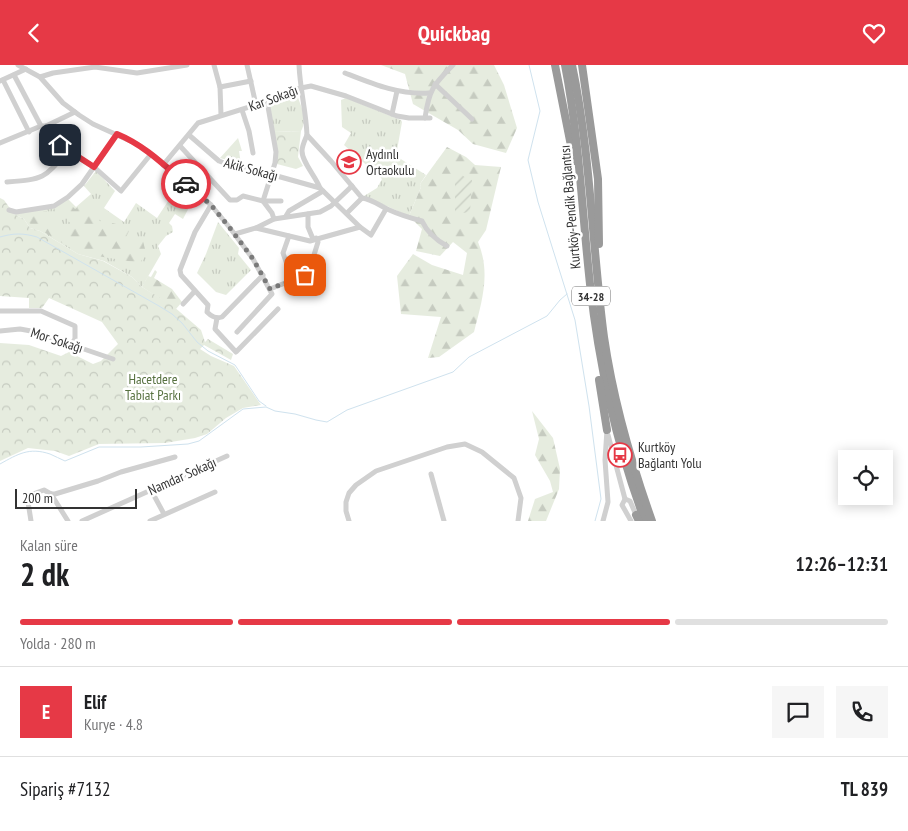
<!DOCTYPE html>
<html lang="tr">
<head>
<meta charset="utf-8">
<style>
	:root { --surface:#fff; --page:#f6f6f6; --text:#202124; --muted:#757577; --line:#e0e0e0; --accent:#e63946 }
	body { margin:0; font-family:"PT Sans Narrow",sans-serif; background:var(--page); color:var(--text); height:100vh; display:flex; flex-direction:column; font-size:19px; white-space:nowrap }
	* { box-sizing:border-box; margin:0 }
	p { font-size:16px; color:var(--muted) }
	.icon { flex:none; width:28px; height:28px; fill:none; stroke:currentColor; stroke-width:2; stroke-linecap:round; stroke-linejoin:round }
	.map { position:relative; height:456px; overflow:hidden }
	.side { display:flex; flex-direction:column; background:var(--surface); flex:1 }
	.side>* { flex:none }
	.controls { position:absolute; left:838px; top:385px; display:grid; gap:10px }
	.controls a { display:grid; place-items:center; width:55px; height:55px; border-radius:0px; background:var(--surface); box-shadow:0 2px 12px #0003; font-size:25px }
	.scale { position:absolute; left:15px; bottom:12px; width:122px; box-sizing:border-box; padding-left:5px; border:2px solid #333; border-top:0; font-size:14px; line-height:18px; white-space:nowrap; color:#333; -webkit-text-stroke:4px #fff; paint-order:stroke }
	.pin { position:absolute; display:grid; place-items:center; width:42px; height:42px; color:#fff; margin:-21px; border-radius:10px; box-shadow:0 2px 8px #0006 }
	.courier { position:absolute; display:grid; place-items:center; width:50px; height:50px; margin:-25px; border:4px solid #e63946; border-radius:50%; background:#fff; color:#222; box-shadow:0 1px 6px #0007 }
	.headline em { font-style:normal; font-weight:700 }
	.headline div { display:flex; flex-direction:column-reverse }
	.headline { display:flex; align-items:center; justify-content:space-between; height:85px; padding:0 20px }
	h1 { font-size:32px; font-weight:700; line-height:38px }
	.bar { display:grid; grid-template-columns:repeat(4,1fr); gap:8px 5px; align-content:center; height:60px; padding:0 20px }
	.bar i { height:6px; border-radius:4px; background:var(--line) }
	.bar .current { background:var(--accent) }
	.bar p { grid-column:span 4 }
	.line { display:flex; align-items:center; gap:12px; padding:0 20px; border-top:1px solid var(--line) }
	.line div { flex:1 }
	.round { display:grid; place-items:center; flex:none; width:52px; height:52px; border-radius:0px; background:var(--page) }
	header { display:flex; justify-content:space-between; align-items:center; height:65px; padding:0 20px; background:var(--accent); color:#fff; font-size:22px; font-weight:700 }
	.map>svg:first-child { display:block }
</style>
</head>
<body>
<header><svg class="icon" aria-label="back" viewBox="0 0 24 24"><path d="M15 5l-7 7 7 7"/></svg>Quickbag<svg class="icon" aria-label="heart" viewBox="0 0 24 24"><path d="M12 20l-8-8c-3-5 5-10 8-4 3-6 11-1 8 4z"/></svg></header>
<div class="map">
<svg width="908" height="456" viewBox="0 0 908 456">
	<defs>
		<pattern id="grass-tufts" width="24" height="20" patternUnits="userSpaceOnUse" patternTransform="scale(1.25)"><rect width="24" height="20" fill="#e6ecdf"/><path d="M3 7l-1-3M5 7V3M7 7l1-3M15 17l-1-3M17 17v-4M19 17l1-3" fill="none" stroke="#c6cbc0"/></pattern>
		<pattern id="forest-firs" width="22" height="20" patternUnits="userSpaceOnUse" patternTransform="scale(1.25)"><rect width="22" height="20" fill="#e6ecdf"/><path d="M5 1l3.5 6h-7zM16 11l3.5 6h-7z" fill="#c6cbc0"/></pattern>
		<pattern id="park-crowns" width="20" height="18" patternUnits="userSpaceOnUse" patternTransform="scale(1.25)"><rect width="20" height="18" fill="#e6ecdf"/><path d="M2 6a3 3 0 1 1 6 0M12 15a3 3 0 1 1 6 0" fill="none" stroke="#c6cbc0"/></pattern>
		<pattern id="garden-furrows" width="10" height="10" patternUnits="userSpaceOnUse" patternTransform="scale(1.25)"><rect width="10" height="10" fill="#e6ecdf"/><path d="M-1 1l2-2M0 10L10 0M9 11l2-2" fill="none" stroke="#c6cbc0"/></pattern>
	</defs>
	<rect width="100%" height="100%" fill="#fff"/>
	<g fill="url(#grass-tufts)">
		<path d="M292,29L297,30C301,41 308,55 301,66L274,67L270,43L272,38Z"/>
		<path d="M346,33L401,55L402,57L396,91L426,110L420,119L421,122L409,151L364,131L377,123L382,114L344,80L351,68L342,62L341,35Z"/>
		<path d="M238,73L242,86H239L241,99L220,93Z"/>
		<path d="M96,106L115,126L104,143L124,157L136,138L157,153L180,118L194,133L183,154L175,149L169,158L172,161L173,167L166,171L158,181L161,189L142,222L132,212L104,196L78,189L40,166L30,163L24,154L14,149L53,143L67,133L76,142L91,129L84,121Z"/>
		<path d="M218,157L239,183L238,189L251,205L226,230L216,227L197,208L206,189Z"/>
	</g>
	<g fill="url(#forest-firs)">
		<path d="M381,0H494L504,20L517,63L506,88L473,79L458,65L413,39L405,9Z"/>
		<path d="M447,82L466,92L475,100L501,102L486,165L478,177C491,208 482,236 474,267L439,292L428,293L441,252L401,249L397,211L413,189L432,200L463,210L467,188L453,177L440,191L416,186L422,164L409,151L421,122L420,119Z"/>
		<path d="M67,136L75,144L83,139L101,157C113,157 120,159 129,166L126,172L135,178L143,176L146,188L140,198L79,188L29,158L26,152L29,148L47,146V151L42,156L70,169L75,161L69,157L64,147L53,144Z"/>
		<path d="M155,205L157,207L154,213L172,224L182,237L176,244L142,222L148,211L151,212Z"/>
		<path d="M532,346L553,373L560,404L559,424L546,456H528L535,434L553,427L550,416L535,390L539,374Z"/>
	</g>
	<g fill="url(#park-crowns)">
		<path d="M301,66L298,92L303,101L296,104L277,99L274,67Z"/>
		<path d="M0,133L4,135L14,149L24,154L30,163L40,166L78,189L103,196L132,212L142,222L173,241L201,265L205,277L208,274L233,289L231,295L204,280L200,284L211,291L234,301L261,340L243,343L226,353L207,369L195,373L165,378L99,379L69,391L55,386L28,383L0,396V278L29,280L61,291L69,287L93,299L101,296L118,279L102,257L49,233L42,243H29V233L0,231Z"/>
	</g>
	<path fill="url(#garden-furrows)" d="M459,108L466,113L472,115L470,147L455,149V114Z"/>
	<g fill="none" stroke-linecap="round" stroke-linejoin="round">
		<g stroke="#cfe2ee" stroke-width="1">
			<path d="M529,0L540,46L528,95L538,137L575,255L589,341L601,434L595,456"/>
			<path d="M0,172C14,168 23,168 37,172L159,241L172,249L182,258L197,277L208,286L235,300L259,336L266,341"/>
			<path d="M0,399C18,389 29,382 50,389C55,391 60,394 65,396L99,382H141L188,379L199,376L243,344L266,342L275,346L295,349L316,355L327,357L347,345L453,307L469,292L547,251L560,235L567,229"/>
		</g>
		<g stroke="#d0d0d0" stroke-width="5">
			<path d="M18,0L40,12L63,38L79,50L93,59L137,79L159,95L211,140L230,163L253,194L272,229L237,267"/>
			<path d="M214,0L220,22L221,50"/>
			<path d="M247,0L256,40"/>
			<path d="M299,0C300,24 306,46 307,70L331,96L362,133"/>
			<path d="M345,8C373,19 399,30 429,28"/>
			<path d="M14,10L41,61"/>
			<path d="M40,12L53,8L95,2L137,8L187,0"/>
			<path d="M3,15L29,67"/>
			<path d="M0,16L26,4"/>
			<path d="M435,19L472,54"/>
			<path d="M220,22L251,16"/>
			<path d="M267,36L276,87L275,98L263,136L272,148L274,154"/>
			<path d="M242,45L249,66L253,88"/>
			<path d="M392,49L397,26"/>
			<path d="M425,53C429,25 433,20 453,0"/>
			<path d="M46,61L60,81L94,102L121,126L151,89"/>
			<path d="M189,70L219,96L235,102L277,111L320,123"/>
			<path d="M307,70C305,75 302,81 302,86C302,97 316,112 320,123L360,162L371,170L386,144"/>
			<path d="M0,78L41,61H46L75,47"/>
			<path d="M180,81L230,135H237L243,131L263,136H281"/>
			<path d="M163,100L198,58L256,40L291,25L311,21L346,31L397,51L409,53H430"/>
			<path d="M7,117C45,114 44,114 68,85"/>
			<path d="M169,133L182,115"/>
			<path d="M362,133C371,134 379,140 387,144C398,149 410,153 422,156C427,167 436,175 447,181"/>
			<path d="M211,140L195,167L180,205L181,210L208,240L207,247C212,252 216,254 222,252L263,210"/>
			<path d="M9,145L16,147L54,141L68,132L82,119L117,69"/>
			<path d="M347,148L362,133"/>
			<path d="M308,149V162L313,174"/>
			<path d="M286,151L289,146L323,126"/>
			<path d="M256,163L274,154L320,147L331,141L352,121"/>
			<path d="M235,169L256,163L310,176L360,162"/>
			<path d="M289,171L283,188L290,208L295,214"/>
			<path d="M316,173L318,177L314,190L318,204"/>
			<path d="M270,224L305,210L303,202"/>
			<path d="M183,239L195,226"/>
			<path d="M0,246H41L75,261V274L71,280"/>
			<path d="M217,253L215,264L236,287L278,244"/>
			<path d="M0,266L20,264L31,266L113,294"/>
			<path d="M608,370L625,434"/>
			<path d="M431,409L444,456"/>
			<path d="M151,425L164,449"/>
			<path d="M51,429L68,456"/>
			<path d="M31,456L28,437L33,429L44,425L51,429H55L98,416L121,407L175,392"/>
			<path d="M82,456L227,391"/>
			<path d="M150,456L215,427"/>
			<path d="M349,456L346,446V437L349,428L356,420L376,406L447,382L465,379L482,387L514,413L521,433L518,456"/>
			<path d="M603,456L608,437L605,395L607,365"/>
			<path d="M631,456L622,440L625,434L630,436L636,450"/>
		</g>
		<g stroke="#9a9a9a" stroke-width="8">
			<path d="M555,0L574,96"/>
			<path d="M565,0C579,72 582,146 590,219C599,300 616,379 645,456"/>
			<path d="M572,0C591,90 592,182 604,272C613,334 631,397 652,456"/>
			<path d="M582,0L598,114L599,179"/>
			<path d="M599,315L607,365"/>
			<path d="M636,450L639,456"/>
		</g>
	</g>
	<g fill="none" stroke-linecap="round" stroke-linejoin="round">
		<path stroke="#7a7a7a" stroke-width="5" stroke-dasharray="0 9" d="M186,119L211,140L230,163L253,194L270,224L305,210"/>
		<path stroke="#e63946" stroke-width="6" d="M60,80L94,102L117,69C144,80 164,100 186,119"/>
	</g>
	<defs>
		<g id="school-ring" transform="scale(1.25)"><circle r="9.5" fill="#fff" stroke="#e63946" stroke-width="1.5"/><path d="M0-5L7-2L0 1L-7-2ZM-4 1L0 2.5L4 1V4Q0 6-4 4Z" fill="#e63946"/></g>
		<g id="bus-ring" transform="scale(1.25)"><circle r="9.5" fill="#fff" stroke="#e63946" stroke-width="1.5"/><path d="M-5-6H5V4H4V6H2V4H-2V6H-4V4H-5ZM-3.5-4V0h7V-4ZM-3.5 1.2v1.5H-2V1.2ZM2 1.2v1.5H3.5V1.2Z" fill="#e63946"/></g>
	</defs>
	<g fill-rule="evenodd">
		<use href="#school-ring" x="349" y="97"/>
		<use href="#bus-ring" x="620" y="390"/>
	</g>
	<g text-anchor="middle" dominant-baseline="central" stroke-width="5" stroke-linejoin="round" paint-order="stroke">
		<rect fill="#fff" stroke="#707070" stroke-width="1" x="572" y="221.5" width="38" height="19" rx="4"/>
		<g font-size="12" font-weight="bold" fill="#333">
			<text x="591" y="231">34-28</text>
		</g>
		<g font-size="14" fill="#333" stroke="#fff">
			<text transform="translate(273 33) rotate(-20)">Kar Sokağı</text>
			<text transform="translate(251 104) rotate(15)">Akik Sokağı</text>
			<text transform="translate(570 142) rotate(-95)">Kurtköy-Pendik Bağlantısı</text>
			<text transform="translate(57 275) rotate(18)">Mor Sokağı</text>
			<text transform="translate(182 411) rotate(-24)">Namdar Sokağı</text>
		</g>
		<g font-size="14" fill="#333" stroke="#fff" text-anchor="start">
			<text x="366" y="89">Aydınlı<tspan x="366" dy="16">Ortaokulu</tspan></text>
			<text x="638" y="382">Kurtköy<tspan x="638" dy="16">Bağlantı Yolu</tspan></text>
		</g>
		<g font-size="14" fill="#56703f" stroke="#fff">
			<text x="153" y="314">Hacetdere<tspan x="153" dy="16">Tabiat Parkı</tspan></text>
		</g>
	</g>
</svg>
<div class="controls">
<a><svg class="icon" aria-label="locate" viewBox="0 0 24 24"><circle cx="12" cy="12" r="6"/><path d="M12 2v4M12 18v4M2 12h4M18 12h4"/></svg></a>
</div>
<div class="scale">200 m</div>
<div class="pin" style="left:305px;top:210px;background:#ea580c"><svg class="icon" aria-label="bag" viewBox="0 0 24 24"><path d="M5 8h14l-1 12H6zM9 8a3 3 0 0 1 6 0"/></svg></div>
<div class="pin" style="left:60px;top:80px;background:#1f2937"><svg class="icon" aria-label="home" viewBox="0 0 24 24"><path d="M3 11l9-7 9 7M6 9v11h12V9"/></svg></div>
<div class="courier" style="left:186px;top:119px"><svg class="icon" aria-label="car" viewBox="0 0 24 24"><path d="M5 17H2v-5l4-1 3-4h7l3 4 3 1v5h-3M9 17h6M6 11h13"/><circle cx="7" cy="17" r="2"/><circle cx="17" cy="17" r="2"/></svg></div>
</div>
<section class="side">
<div class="headline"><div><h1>2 dk</h1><p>Kalan süre</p></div><em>12:26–12:31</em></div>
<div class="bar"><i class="current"></i><i class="current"></i><i class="current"></i><i></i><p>Yolda · 280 m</p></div>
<div class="line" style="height:90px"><b class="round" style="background:var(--accent);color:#fff">E</b><div><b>Elif</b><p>Kurye · 4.8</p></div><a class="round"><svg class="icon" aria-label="chat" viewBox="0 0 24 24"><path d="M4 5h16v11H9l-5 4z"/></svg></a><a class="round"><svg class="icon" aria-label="phone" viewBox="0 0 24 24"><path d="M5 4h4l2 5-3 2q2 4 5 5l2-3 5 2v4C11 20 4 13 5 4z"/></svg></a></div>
<div class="line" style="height:65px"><div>Sipariş #7132</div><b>TL 839</b></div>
</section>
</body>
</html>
